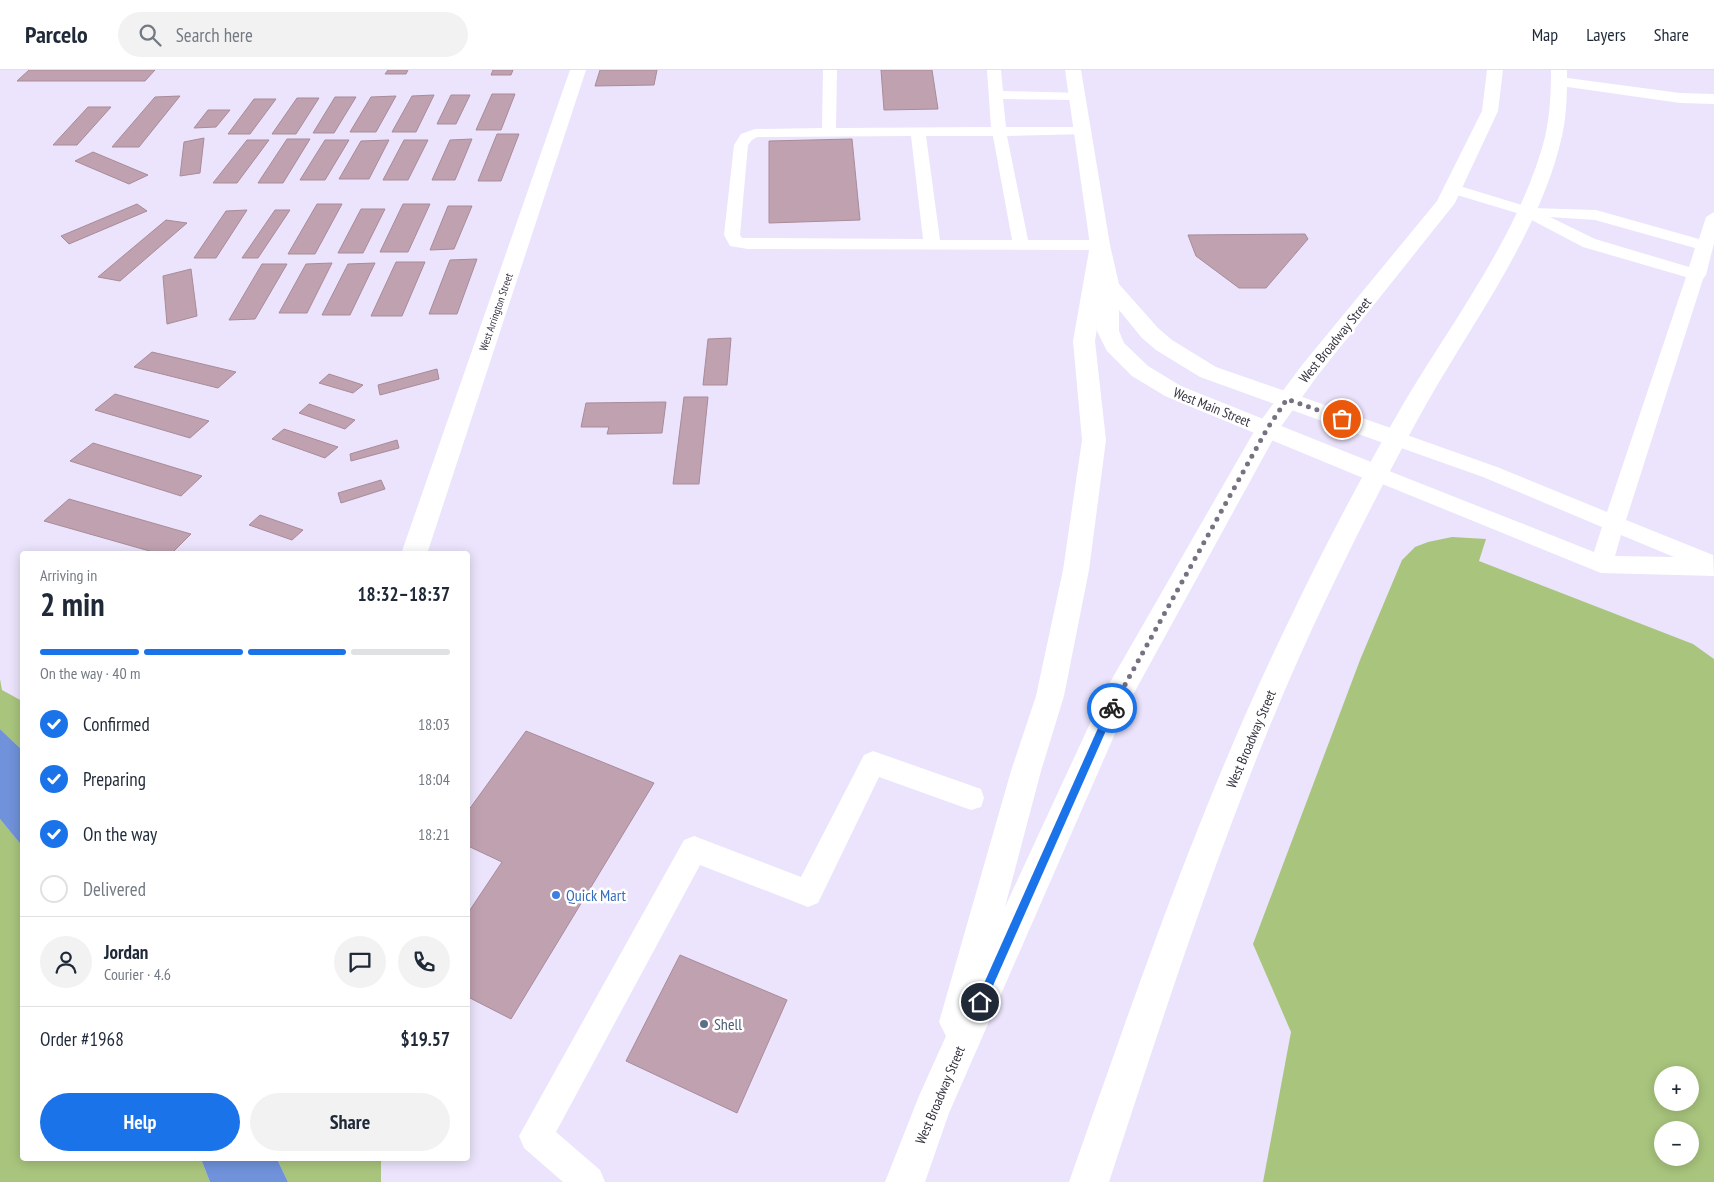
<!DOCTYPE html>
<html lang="en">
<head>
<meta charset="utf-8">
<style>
	:root { --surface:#fff; --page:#f2f2f3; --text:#1f2937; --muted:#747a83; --line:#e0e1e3; --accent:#1a73e8 }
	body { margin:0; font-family:"PT Sans Narrow",sans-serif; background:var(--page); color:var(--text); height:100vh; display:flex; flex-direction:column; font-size:19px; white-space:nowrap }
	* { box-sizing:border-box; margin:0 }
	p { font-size:16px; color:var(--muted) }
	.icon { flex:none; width:28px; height:28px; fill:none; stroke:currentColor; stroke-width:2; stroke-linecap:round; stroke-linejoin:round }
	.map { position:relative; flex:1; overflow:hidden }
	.drawer { position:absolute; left:20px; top:481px; width:450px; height:610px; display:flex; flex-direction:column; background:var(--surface); border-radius:5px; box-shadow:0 2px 12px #0003 }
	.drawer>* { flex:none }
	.buttons { position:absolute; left:1654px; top:996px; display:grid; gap:10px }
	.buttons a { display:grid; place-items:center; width:45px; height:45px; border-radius:50%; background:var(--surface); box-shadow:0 2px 12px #0003; font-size:25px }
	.pin { position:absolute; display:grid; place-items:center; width:42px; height:42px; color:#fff; margin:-21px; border:2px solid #fff; border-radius:50%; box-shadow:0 1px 5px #0007 }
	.courier { position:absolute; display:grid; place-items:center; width:50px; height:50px; margin:-25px; border:4px solid #1a73e8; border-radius:50%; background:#fff; color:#222; box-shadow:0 1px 6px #0007 }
	.summary em { font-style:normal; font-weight:800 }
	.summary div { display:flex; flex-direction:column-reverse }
	.summary { display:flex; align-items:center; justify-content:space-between; height:85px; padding:0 20px }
	h1 { font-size:32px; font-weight:800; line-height:38px }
	.bar { display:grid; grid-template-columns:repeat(4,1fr); gap:8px 5px; align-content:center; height:60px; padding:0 20px }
	.bar i { height:6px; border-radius:4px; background:var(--line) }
	.bar .current { background:var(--accent) }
	.bar p { grid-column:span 4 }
	.line { display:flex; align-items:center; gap:12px; padding:0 20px; border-top:1px solid var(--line) }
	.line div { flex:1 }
	.round { display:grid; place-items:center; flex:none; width:52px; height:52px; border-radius:26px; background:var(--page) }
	ol { padding:0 20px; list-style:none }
	li { display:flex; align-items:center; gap:15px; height:55px }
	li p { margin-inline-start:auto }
	li .icon { padding:5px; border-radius:50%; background:var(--accent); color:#fff; stroke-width:4 }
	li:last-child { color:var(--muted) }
	li i { width:28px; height:28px; border:2px solid var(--line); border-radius:50% }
	.cta { display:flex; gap:10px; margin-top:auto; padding:10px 20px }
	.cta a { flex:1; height:58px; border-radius:30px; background:var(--accent); color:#fff; font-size:20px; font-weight:800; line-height:58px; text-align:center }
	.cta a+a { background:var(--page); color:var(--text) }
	header { display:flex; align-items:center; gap:30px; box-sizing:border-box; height:70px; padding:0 25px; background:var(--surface); border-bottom:1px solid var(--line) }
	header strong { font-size:24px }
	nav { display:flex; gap:28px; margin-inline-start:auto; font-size:18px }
	.search { width:350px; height:45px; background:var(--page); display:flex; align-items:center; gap:12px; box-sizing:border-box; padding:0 18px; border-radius:28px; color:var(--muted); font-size:19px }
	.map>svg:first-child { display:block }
</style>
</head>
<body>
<header>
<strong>Parcelo</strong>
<div class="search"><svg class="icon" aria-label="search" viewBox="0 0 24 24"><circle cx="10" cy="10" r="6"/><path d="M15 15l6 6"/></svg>Search here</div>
<nav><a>Map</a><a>Layers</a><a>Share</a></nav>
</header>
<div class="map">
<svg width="1714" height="1112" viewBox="0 0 1714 1112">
	<rect width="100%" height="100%" fill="#ebe4fc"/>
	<g fill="#a9c57d" fill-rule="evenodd">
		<path d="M1452,467L1486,469L1479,491L1693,574L1714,589V1112H1263L1291,962L1253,874L1360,590L1402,490L1415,477L1428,472ZM1662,1005H1690V1032H1662ZM1662,1060H1690V1088H1662Z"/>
		<path d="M0,609L2,620L22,631V680L0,659Z"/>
		<path d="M0,749L22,776V1089H201L210,1112H0Z"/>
		<path d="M277,1089H381V1112H288Z"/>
	</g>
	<g fill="#7092da">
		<path d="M0,659L22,680V776L0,749Z"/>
		<path d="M201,1089H277L288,1112H210Z"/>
	</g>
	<g fill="#c0a1b0" stroke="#a98b9a">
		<path d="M29,0H155L145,11H17Z"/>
		<path d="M388,0H408L406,4H385Z"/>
		<path d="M493,0H513L511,5H491Z"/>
		<path d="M600,0H657L654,15L595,16Z"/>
		<path d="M881,0H932L938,39L884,40Z"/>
		<path d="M492,24H515L501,60H476Z"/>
		<path d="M434,25L416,62H392L412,26Z"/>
		<path d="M451,25H470L456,54H437Z"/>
		<path d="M180,26L139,77H112L155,27Z"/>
		<path d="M396,26L376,62H350L371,27Z"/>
		<path d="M335,27H356L334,63H313Z"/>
		<path d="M297,28H319L296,64H272Z"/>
		<path d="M254,29H276L250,64H228Z"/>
		<path d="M88,37H111L77,75H53Z"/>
		<path d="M208,40H230L216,57L194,58Z"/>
		<path d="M497,64H519L501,111H478Z"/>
		<path d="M204,68L200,103L180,106L184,72Z"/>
		<path d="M287,69H310L283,113H258Z"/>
		<path d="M472,69L455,110H432L450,70Z"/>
		<path d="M852,69L860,150L769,153V71Z"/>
		<path d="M247,70H269L237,113H213Z"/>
		<path d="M325,70H349L325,110H300Z"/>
		<path d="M389,70L369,109H339L361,71Z"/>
		<path d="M404,70H428L408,110H383Z"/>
		<path d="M93,82L148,105L129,114L75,91Z"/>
		<path d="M137,134L147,141L69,174L61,166Z"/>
		<path d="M317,134H342L315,184H288Z"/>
		<path d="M403,134H430L408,182H380Z"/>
		<path d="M448,136H472L454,179L430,180Z"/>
		<path d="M361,139H385L363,183H338Z"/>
		<path d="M247,140L216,188H194L226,141Z"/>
		<path d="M275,140H290L258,188H242Z"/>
		<path d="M166,150L187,153L120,211L98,207Z"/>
		<path d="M1305,164L1308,169L1266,218H1239L1196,186L1188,165Z"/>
		<path d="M477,189L457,244H429L450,190Z"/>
		<path d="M396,192H425L402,246H371Z"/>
		<path d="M332,193L307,243H279L306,194Z"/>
		<path d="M375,193L350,245H322L348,194Z"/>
		<path d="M262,194H287L255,249L229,250Z"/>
		<path d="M191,199L197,246L167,254L163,206Z"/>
		<path d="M731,268L727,315H703L708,269Z"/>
		<path d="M152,282L236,302L218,318L134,297Z"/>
		<path d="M437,299L439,309L380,325L378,315Z"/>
		<path d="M329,304L363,315L353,323L319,313Z"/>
		<path d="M115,324L209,351L190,368L95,340Z"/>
		<path d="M684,327H708L699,414H673Z"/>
		<path d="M666,332L662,363L607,364L609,357H581L586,333Z"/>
		<path d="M309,334L355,350L345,359L299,343Z"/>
		<path d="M284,359L338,377L325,388L272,369Z"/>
		<path d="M397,370L399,378L351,391L350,384Z"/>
		<path d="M93,373L202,406L181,426L70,391Z"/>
		<path d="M381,410L385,419L341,433L338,423Z"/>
		<path d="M69,429L191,464L171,484H160L44,451Z"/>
		<path d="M260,445L303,460L292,470L249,455Z"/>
		<path d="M526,661L654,713L511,949L468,927V843L502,792L468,776V741Z"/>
		<path d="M680,885L787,930L737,1043L626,991Z"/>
	</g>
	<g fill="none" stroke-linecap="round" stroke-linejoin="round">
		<g fill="#fff" fill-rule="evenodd">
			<path d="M823,0H837L836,58L991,57L987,0H1001L1003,21L1082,23L1084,26L1082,29L1077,30L1003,29L1006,57H1082L1089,61L1087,64L1007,66L1028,170H1100L1106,171L1108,175L1106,179L1100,180L748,179L730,176L724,165L734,75L741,64L755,59L822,58ZM911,66L923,169L742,168L740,165L748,75L752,70L757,67ZM926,66H993L1012,170H940Z"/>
			<path d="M1453,114L1532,138L1596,140L1699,169L1706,147L1714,142V173L1706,205L1703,209L1626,450L1713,485L1714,506L1601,503L1370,409L1367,404L1370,399L1377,397L1384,399L1594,482L1602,457L1483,407L1390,374L1387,369L1390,364L1397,362L1404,364L1497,397L1607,442L1686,207L1583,177L1520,144L1447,122L1445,119ZM1550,147L1595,150L1695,178L1689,197L1595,169ZM1621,465L1674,487L1615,486Z"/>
			<path d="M873,681L981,719L984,728L981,737L971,740L879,707L818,833L808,837L700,795L556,1062L600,1100L605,1112H563L524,1078L519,1066L684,770L694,766L801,807L864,685Z"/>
		</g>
		<g fill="#fff" fill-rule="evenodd">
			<path d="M570,0H586L427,484H401Z"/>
			<path d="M1560,7L1680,23L1714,24V34L1680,33L1554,15L1552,12L1554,9Z"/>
		</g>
		<path fill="#fff" fill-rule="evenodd" d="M1065,0H1081L1110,175L1119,214L1158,258L1172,270L1216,297L1405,363L1409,369L1405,375L1397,377L1389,375L1200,307L1156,280L1142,268L1119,240V261L1124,273L1148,296L1181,316L1386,398L1389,404L1386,410L1377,413L1368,410L1165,326L1132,306L1107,281L1097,261L1099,215L1090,175Z"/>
		<g fill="#fff" fill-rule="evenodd">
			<path d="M1487,0H1503L1498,41L1455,133L1318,305L1277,362L1128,634L949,1043L925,1112H885L919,1026L946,966L939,952L1011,701L1036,626L1063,500L1082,370L1073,271L1090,175L1093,171H1107L1110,175L1095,271L1106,370L1089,500L1064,626L1041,701L1005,837L1105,621L1259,353L1302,295L1437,131L1482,41Z"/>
			<path d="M1551,0H1567C1567,23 1567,44 1562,66C1541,160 1475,249 1428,331C1386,406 1348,482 1312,559C1230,737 1170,926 1109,1112H1069C1135,925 1199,737 1285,559C1322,481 1362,405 1405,331C1454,249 1521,161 1545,67C1550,45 1551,23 1551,0Z"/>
		</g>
	</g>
	<path fill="#1a73e8" d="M1112,635L1116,638L984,936H977V929L1107,638Z"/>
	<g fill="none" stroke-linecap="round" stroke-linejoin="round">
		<path stroke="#767282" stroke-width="5" stroke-dasharray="0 9" d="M1112,638L1267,359L1287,329L1342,349"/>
	</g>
	<circle fill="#3f7fe0" stroke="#fff" stroke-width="2" cx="556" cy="825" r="5"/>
	<circle fill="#5c6f8a" stroke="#fff" stroke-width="2" cx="704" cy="954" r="5"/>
	<g text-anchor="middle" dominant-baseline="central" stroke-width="5" stroke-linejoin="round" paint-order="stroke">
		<g font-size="11" fill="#373440" stroke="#fff">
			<text transform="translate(496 242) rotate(-71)">West Arrington Street</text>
		</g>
		<g font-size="14" fill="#373440" stroke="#fff">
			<text transform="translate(1335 270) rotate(-51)">West Broadway Street</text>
			<text transform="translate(1212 337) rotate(22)">West Main Street</text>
			<text transform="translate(1251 669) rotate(-67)">West Broadway Street</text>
			<text transform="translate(940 1025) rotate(-67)">West Broadway Street</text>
		</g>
		<g font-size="16" fill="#366cbe" stroke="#fff" text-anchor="start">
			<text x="566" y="825">Quick Mart</text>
		</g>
		<g font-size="16" fill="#4e5e75" stroke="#fff" text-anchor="start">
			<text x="714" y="954">Shell</text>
		</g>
	</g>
</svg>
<div class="buttons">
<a>+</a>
<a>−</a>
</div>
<div class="pin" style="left:1342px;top:349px;background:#ea580c"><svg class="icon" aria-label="bag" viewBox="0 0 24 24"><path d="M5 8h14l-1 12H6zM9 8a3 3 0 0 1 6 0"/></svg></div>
<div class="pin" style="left:980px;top:932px;background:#1f2937"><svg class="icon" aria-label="home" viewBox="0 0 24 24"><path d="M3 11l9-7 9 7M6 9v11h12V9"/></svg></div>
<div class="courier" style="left:1112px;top:638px"><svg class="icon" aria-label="bike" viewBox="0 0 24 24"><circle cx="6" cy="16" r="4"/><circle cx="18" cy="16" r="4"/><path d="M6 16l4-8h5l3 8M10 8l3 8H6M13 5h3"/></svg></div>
<section class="drawer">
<div class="summary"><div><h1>2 min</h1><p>Arriving in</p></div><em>18:32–18:37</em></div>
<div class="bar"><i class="current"></i><i class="current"></i><i class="current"></i><i></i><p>On the way · 40 m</p></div>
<ol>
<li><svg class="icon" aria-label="check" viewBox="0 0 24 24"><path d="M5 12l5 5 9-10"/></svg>Confirmed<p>18:03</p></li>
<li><svg class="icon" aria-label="check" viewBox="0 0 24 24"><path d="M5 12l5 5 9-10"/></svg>Preparing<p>18:04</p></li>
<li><svg class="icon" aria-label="check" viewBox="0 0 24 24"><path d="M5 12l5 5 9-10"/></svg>On the way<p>18:21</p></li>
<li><i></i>Delivered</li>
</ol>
<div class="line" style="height:90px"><a class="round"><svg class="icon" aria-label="person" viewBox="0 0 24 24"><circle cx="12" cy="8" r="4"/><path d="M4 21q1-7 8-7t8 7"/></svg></a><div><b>Jordan</b><p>Courier · 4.6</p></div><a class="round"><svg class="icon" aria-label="chat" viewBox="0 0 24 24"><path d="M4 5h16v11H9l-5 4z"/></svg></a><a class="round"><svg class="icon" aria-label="phone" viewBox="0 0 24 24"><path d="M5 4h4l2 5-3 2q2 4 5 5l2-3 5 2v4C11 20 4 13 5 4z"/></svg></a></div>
<div class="line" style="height:65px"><div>Order #1968</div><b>$19.57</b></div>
<div class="cta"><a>Help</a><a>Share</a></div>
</section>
</div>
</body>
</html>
